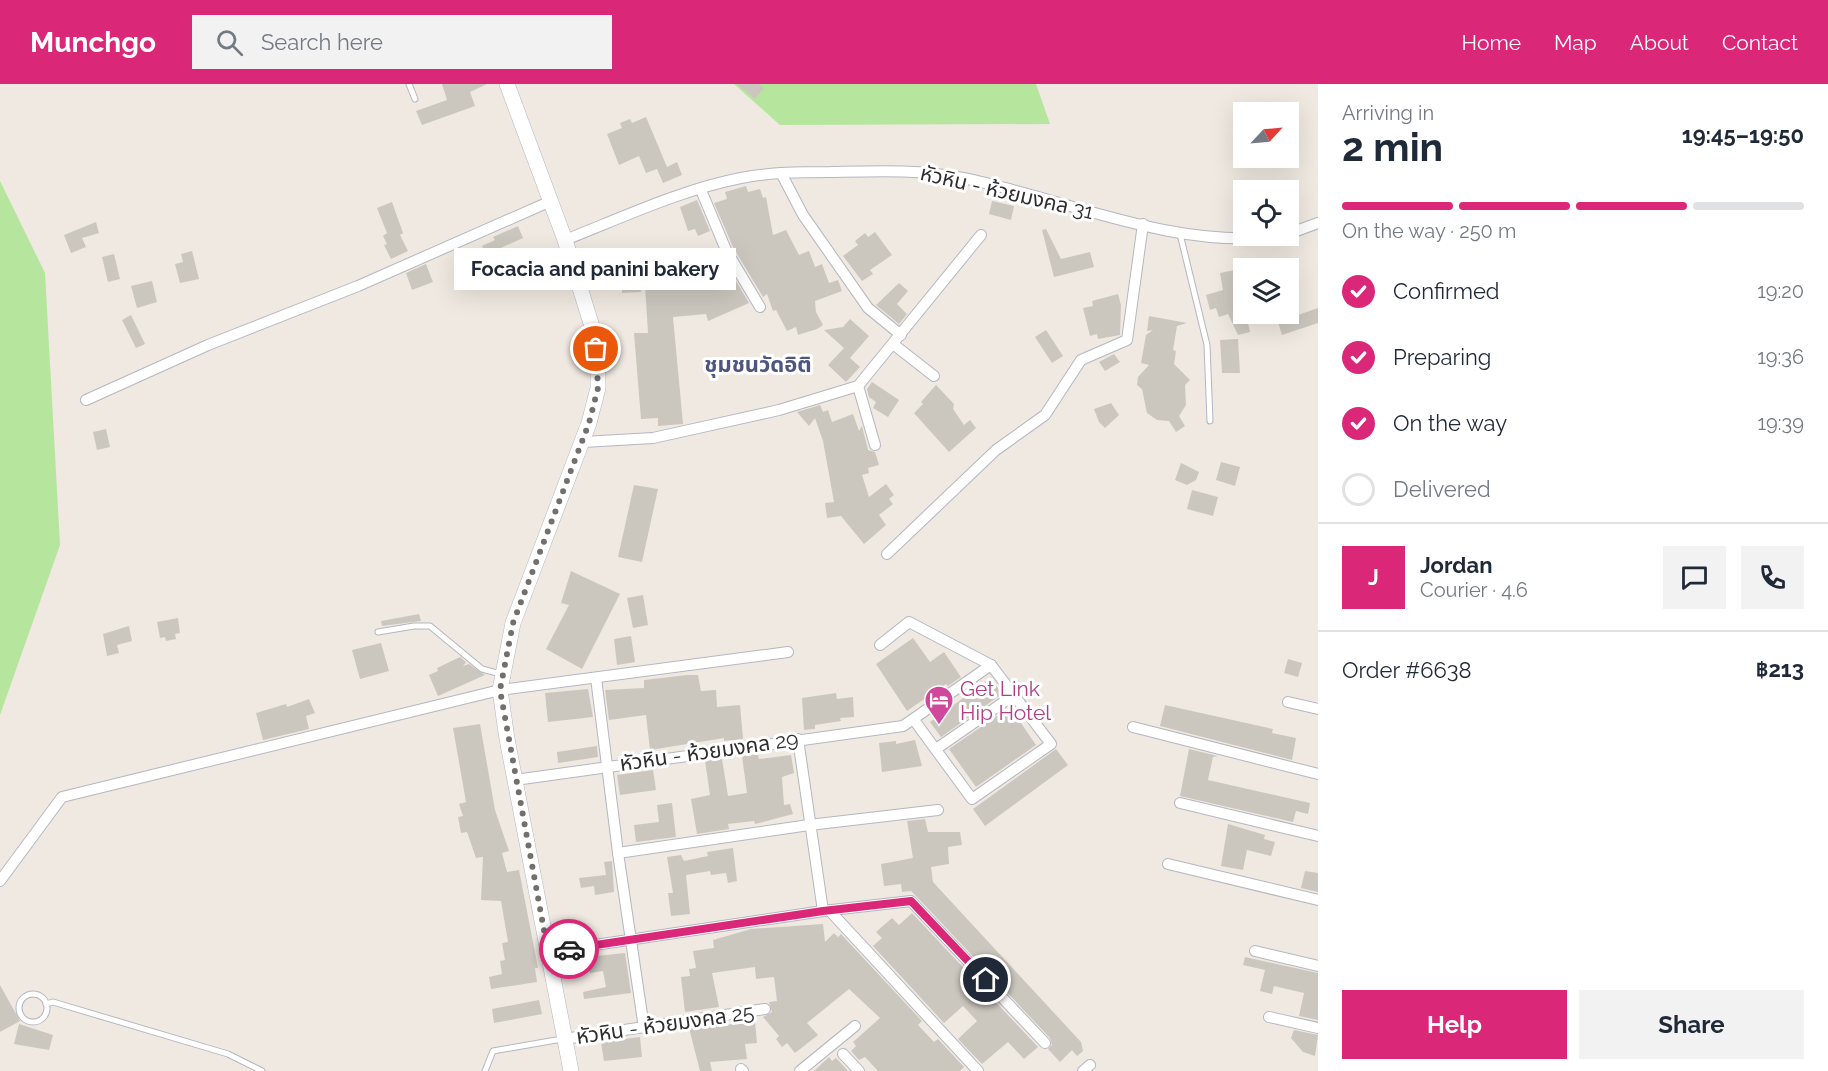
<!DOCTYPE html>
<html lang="en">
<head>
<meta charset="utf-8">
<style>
	:root { --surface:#fff; --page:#f2f2f3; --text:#1f2937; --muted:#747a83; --line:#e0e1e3; --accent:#db2777 }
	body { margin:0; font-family:Raleway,"Noto Sans Thai",sans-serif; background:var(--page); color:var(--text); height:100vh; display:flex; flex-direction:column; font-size:22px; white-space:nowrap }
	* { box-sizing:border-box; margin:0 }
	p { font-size:20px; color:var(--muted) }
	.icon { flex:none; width:33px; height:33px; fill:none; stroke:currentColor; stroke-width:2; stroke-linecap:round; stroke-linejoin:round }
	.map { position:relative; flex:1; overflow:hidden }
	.panel { display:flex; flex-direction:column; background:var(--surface); width:510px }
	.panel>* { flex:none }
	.needle { width:39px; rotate:64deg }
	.controls { position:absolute; left:1233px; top:18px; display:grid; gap:12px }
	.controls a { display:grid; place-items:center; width:66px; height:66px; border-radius:0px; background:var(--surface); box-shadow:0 6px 24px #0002; font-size:30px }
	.pin { position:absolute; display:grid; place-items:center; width:51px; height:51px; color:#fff; margin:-26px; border:3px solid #fff; border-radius:50%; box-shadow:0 2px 6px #0007 }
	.courier { position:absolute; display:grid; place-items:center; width:60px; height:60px; margin:-30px; border:4px solid #db2777; border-radius:50%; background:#fff; color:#222; box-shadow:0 2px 8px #0007 }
	.bubble { position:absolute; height:42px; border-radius:0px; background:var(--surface); box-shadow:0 6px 24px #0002; font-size:20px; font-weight:700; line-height:42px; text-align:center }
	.overview em { font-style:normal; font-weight:700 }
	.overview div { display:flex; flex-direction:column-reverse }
	.overview { display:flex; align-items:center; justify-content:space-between; height:102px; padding:0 24px }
	h1 { font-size:39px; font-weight:700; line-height:45px }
	.bar { display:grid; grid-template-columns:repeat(4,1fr); gap:9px 6px; align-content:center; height:72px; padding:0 24px }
	.bar i { height:8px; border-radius:4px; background:var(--line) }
	.bar .selected { background:var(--accent) }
	.bar p { grid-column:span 4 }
	.line { display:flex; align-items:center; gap:15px; padding:0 24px; border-top:2px solid var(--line) }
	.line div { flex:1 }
	.round { display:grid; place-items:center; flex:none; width:63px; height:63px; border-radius:0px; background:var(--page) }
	ol { padding:0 24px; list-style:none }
	li { display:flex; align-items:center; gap:18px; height:66px }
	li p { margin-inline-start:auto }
	li .icon { padding:6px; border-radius:50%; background:var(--accent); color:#fff; stroke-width:4 }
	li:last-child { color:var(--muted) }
	li i { width:33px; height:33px; border:3px solid var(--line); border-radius:50% }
	.button { display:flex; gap:12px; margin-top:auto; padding:12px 24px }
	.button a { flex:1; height:69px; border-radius:0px; background:var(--accent); color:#fff; font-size:24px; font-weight:700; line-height:69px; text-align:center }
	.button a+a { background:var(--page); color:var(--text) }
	header { display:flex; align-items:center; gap:36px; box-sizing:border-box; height:84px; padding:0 30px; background:var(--accent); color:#fff }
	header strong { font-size:28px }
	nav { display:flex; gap:33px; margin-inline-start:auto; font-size:21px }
	.search { width:420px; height:54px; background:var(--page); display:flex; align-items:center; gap:15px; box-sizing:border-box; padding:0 21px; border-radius:0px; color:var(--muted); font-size:22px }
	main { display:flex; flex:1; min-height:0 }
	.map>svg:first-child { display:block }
</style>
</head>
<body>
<header>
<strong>Munchgo</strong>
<div class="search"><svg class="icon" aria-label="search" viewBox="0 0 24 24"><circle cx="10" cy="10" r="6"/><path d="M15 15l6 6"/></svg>Search here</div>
<nav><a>Home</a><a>Map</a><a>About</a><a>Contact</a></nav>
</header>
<main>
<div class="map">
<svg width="1318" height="987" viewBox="0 0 1318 987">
	<rect width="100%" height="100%" fill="#efe9e1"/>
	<g fill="#b6e59e">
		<path d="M734,0H1036L1050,40L780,41Z"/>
		<path d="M0,97L45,189L60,461L0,631Z"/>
	</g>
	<g fill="#cbc7bf">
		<path d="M442,0H487L470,8L475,22L422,41L416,27L447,16Z"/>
		<path d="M737,0H759L764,4L755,15Z"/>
		<path d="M646,33L667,83L677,78L682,91L663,99L657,85L646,89L639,72L619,81L607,50L622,44L620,39L630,35L632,39Z"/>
		<path d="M746,102L748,108L760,105L763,114L766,113L773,151L786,146L799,171L809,167L815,183L822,180L829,199L838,196L842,207L815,217L816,228L823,241L817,245L798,251L796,243L787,247L776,226L773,227L767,210L763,213L733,163L714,119L727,115L725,108Z"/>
		<path d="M697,116L710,147L698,152L695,145L688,147L680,123Z"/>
		<path d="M992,117L1014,122L1011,136L989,130Z"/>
		<path d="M392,118L403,149L400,151L408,167L391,175L384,161L387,160L383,152L387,149L377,124Z"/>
		<path d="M96,138L99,149L82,154L86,163L71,169L64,151Z"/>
		<path d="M518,142L523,154L496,166L500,176L490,181L482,162L495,156L493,153Z"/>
		<path d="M1046,145L1061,175L1090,168L1094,183L1054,193L1042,146Z"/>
		<path d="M875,148L892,171L870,186L873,190L862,197L843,172L858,161L855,157L865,149L868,153Z"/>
		<path d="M192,167L199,195L180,199L175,180L183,178L181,170Z"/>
		<path d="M114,170L120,195L108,198L102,173Z"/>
		<path d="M720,170L749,219L708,237L706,230L673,233L683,340L658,342V334L641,335L634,249H648L645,201L671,199V205L707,201L699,176Z"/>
		<path d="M541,176L546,190L520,201L514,187Z"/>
		<path d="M426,180L433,198L412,206L406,189Z"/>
		<path d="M1244,184V230H1246L1250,248L1238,251L1228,230L1219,233L1216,224L1210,226L1206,211L1223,206L1220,189Z"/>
		<path d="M640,196L641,208L622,209V197Z"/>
		<path d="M152,197L157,218L137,224L131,202Z"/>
		<path d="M899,199L908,207L897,220L907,230L899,240L876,221Z"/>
		<path d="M1118,210L1121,221L1120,251L1098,255L1097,250L1090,252L1083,224L1093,222L1092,217Z"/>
		<path d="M1318,224V239L1282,251L1278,238Z"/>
		<path d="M131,231L145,260L136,264L122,236Z"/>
		<path d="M1149,232L1187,239L1177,242L1173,266L1176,267L1174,280L1190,296L1185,301L1186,321L1179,332L1185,342L1176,348L1169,337L1157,336L1147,329L1142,305L1137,301L1138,293L1149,281L1141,279L1146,251L1153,246L1147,247Z"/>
		<path d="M850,235L869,252L850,274L860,283L846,298L828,281L844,264L824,246L843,243Z"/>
		<path d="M1046,246L1063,272L1052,279L1035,253Z"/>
		<path d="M1238,255L1240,289H1222L1220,256Z"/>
		<path d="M1114,270L1120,278L1105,287L1099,278Z"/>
		<path d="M872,298L899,316L888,333L873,324L876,318L869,313L867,305Z"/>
		<path d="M936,301L954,320L953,325L964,341L970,336L976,344L949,368L914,329L923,320L921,318Z"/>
		<path d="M1111,319L1119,331L1105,344L1099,338L1094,325Z"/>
		<path d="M820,321L823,328L828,326L832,338L853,330L859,347L862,342L868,366L875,368L879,381L868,384L869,389L862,391L869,413L886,400L894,411L889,415L893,420L879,431L886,441L864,460L841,432L827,434L825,419L834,418L823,357L815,334L809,342L797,328Z"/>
		<path d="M106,345L110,363L97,366L93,348Z"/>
		<path d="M1221,378L1240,383L1235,402L1216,396Z"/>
		<path d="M1181,379L1199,388L1196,396L1187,401L1175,396Z"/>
		<path d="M634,401L658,405L642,478L618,473Z"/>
		<path d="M1192,406L1218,413L1213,432L1187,425Z"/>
		<path d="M571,487L620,510L582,585L546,565L569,521L561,519Z"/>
		<path d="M643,511L648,541L633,544L627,514Z"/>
		<path d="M419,530L421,537L382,542L381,537Z"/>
		<path d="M178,534L180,549L175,550L176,555L166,557L165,553L160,554L157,538Z"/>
		<path d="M129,542L132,557L117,561L119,569L107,572L103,550Z"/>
		<path d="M631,552L635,578L617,581L614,555Z"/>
		<path d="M913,554L930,578L944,568L961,593L948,602L946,600L907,627L876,580Z"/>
		<path d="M381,559L389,587L360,595L352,566Z"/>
		<path d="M460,573L466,578L463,582L469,580L485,591L438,612L429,591L438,587L437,584Z"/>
		<path d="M1288,575L1302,579L1298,593L1284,589Z"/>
		<path d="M687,591H698L701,607L716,606L717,623L740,621L743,655L724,657V654L650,666L646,631L609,636L605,606L644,604V596Z"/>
		<path d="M991,594L1002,610L941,653L930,638Z"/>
		<path d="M588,605L593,633L548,638L545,609Z"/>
		<path d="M836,609L837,615L853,613L854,633L840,634L841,637L815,641V645L804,646L802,614Z"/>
		<path d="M309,615L315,629L306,632L309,645L263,656L256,629L286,620L287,623Z"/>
		<path d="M1165,621L1273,645L1272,649L1296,654L1292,676L1160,642Z"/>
		<path d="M1010,623L1036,661L976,703L949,665Z"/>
		<path d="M480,640L495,726L509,767L502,769L507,788L519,786L538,884H535L537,898L491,905L489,893L502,890L500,877L505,876L502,859L508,858L501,817L481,816L483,773L476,774L467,748L461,749L458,733L463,732L459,720L466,718L453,644Z"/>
		<path d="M915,656L922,682L882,688L879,659L896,657V660Z"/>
		<path d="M597,662L598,673L558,679L557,668Z"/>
		<path d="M1056,665L1068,681L985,742L973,725Z"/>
		<path d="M1189,665L1218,672L1213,673L1208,696L1310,719L1308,730L1296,727L1293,738L1180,712Z"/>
		<path d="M758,670L759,675L791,671L794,689L782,693L784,721L790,720L793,730L755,740L754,737L728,740L729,745L697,750L691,715L710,711L705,677L722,675L728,712L747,709L742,672Z"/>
		<path d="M653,686L656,706L620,711L617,691Z"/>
		<path d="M672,719L676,753L636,758L634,741L659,738L657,721Z"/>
		<path d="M925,735L928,748H960L962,761L948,763L949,780L931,783L933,798L1081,958L1083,967L1077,972L1072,966L1060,978L1048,965L1052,961L1050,954L916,812L911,807L902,808L901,800L884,802L881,780L913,774L907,737Z"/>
		<path d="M1228,740L1265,751L1264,755L1275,758L1271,772L1247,766L1243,786L1221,782Z"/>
		<path d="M733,764L737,797L728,799L726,789L711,791L710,787L686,791L690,830L671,832L668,809H673L667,773L681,771L684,777L708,772L707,768Z"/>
		<path d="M612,777L614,808L595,811L594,802L581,804L579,794L606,791L604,778Z"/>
		<path d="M1305,787L1318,789V808L1301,804Z"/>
		<path d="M912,829L1038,963L1024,975L1008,958L982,980L958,955L977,937L963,922L944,939L873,862L882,854L876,848L892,834L899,841Z"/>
		<path d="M823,840L825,858L834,849L838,853L841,850L922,937L918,941L934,958L938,955L964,983L960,987H878L865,973L859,976L851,967L856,962L853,958L880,934L849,905L807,939L818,951L795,969L787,959L782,963L776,955L779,952L763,933L772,928L769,918L777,917L774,893L756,895L755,883L712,889L719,923L685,928L681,893L690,892L689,885L696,884L693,867L714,864L713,856L751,845Z"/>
		<path d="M625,869L631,909L584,915L583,908L606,903L603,887L590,889L587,873Z"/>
		<path d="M1245,873L1318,889V936L1299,932L1304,909L1274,902L1272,910L1260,907L1265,886L1243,881Z"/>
		<path d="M0,901L20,937L0,948Z"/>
		<path d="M539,916L542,930L494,939L492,925Z"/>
		<path d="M755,938L757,959L745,960L747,975L710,978L712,987H700L689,944Z"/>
		<path d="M19,940L53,951L49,966L14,960Z"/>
		<path d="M1294,946L1318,951L1315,972L1303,968L1291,954Z"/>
		<path d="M640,953L642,973L604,977L601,958Z"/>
		<path d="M829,973L832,977L836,974L848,987H814Z"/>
	</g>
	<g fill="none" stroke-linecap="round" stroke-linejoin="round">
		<g stroke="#b4b7c1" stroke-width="7">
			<g id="service">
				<path d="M409,0L415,15"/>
				<path d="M1180,150L1207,261L1210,337"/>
				<path d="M378,548L414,542H430L482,585L501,590"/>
				<circle cx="33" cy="924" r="14"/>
				<path d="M46,920L53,918L228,970L262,987"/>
				<path d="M485,987L493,967L562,955"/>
			</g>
		</g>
		<g stroke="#b4b7c1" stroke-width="12">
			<g id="minor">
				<path d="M781,89L803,131L868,224L901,251"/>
				<path d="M701,106L726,166L760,223"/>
				<path d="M1288,150L1318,139"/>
				<path d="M565,156C621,134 683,105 741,94C771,88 801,88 831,88C876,87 919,85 963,94C1063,114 1175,166 1277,152"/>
				<path d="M893,260L934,292"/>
				<path d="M858,302L875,361"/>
				<path d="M86,316L208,261L358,202L551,117"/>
				<path d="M583,358L653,354L779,326L858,302L981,151"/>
				<path d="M887,470L996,366L1045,331L1081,276L1127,256L1143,140"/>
				<path d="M880,561L909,538L991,581L1051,660L972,715L914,636"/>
				<path d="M596,594L618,769L644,944"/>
				<path d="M1288,618L1318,625"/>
				<path d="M1133,643L1318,690"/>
				<path d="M798,655L823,827"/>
				<path d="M936,665L1014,611"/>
				<path d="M515,696L903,642L991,581"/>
				<path d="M1180,719L1318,752"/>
				<path d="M618,769L809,741L938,726"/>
				<path d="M1168,780L1318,816"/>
				<path d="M0,797L62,713L500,606L788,568"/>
				<path d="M830,827L978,987"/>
				<path d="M1255,867L1318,882"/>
				<path d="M548,868L823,827L911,817L1045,959"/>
				<path d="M1269,933L1318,944"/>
				<path d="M564,955L765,925"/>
				<path d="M843,970L859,987"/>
				<path d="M741,985L743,987"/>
				<path d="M800,987L855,942"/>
				<path d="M1083,987L1090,981"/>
			</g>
		</g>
		<g stroke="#b4b7c1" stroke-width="16">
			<path id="secondary" d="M507,0L565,156L595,252L598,279V304L589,339L513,539L500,606L507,655L571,987"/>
		</g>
		<use href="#service" stroke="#fff" stroke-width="5"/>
		<use href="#minor" stroke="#fff" stroke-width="10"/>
		<use href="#secondary" stroke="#fff" stroke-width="15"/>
	</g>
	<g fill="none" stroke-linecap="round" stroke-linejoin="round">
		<path stroke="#726f6d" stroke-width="6" stroke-dasharray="0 10.8" d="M569,865L548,868L500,606L513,539L589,339L598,304L596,265"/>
		<path stroke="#db2777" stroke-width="8" d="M569,865L823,827L911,817L986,896"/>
	</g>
	<defs>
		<g id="hotel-pin" transform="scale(1.5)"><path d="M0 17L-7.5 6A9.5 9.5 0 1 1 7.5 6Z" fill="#d1479c" stroke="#fff"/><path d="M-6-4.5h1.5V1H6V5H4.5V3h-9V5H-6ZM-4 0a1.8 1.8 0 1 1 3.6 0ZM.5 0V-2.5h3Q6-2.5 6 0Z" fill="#fff"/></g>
	</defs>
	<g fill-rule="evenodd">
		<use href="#hotel-pin" x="939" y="616"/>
	</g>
	<g text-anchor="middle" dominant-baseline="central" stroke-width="6" stroke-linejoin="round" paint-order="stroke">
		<g font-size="21" fill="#2e2e2e" stroke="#fff">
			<text transform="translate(1007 108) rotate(13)">หัวหิน - ห้วยมงคล 31</text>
			<text transform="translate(709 667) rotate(-8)">หัวหิน - ห้วยมงคล 29</text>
			<text transform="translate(665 940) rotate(-8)">หัวหิน - ห้วยมงคล 25</text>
		</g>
		<g font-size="21" fill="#b23c85" stroke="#fff" text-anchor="start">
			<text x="960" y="604">Get Link<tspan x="960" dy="24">Hip Hotel</tspan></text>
		</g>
		<g font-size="22" font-weight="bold" fill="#4d5680" stroke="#fff">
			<text x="758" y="280">ชุมชนวัดอิติ</text>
		</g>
	</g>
</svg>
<div class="controls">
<a><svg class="needle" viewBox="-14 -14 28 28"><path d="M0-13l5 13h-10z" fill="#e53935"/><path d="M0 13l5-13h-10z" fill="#747a83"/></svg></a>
<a><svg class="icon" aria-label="locate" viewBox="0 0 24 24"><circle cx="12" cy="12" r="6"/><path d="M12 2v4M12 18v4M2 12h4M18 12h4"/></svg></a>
<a><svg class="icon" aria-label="layers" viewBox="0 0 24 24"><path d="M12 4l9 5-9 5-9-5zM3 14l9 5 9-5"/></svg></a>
</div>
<div class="pin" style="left:596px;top:265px;background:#ea580c"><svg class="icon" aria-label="bag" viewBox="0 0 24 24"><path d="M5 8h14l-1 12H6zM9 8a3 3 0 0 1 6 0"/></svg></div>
<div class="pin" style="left:986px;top:896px;background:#1f2937"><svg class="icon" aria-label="home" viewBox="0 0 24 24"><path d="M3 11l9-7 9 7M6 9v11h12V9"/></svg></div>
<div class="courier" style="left:569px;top:865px"><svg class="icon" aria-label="car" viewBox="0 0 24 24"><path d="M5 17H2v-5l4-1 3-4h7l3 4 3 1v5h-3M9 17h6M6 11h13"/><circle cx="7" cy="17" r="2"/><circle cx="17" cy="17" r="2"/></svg></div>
<div class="bubble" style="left:454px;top:164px;width:282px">Focacia and panini bakery</div>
</div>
<section class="panel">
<div class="overview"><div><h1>2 min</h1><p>Arriving in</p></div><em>19:45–19:50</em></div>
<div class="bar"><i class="selected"></i><i class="selected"></i><i class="selected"></i><i></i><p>On the way · 250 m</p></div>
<ol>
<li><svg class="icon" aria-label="check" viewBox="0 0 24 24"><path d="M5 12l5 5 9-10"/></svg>Confirmed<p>19:20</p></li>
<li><svg class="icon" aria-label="check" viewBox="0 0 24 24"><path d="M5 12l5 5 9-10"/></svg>Preparing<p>19:36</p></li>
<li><svg class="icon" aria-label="check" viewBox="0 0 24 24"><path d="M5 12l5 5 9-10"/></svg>On the way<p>19:39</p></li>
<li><i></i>Delivered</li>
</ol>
<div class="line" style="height:108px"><b class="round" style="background:var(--accent);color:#fff">J</b><div><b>Jordan</b><p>Courier · 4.6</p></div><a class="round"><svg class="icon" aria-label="chat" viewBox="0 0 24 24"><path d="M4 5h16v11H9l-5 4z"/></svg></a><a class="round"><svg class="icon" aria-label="phone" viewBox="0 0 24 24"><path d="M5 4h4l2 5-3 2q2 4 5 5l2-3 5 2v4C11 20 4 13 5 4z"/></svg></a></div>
<div class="line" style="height:78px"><div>Order #6638</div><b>฿213</b></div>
<div class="button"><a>Help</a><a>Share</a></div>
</section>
</main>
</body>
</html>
